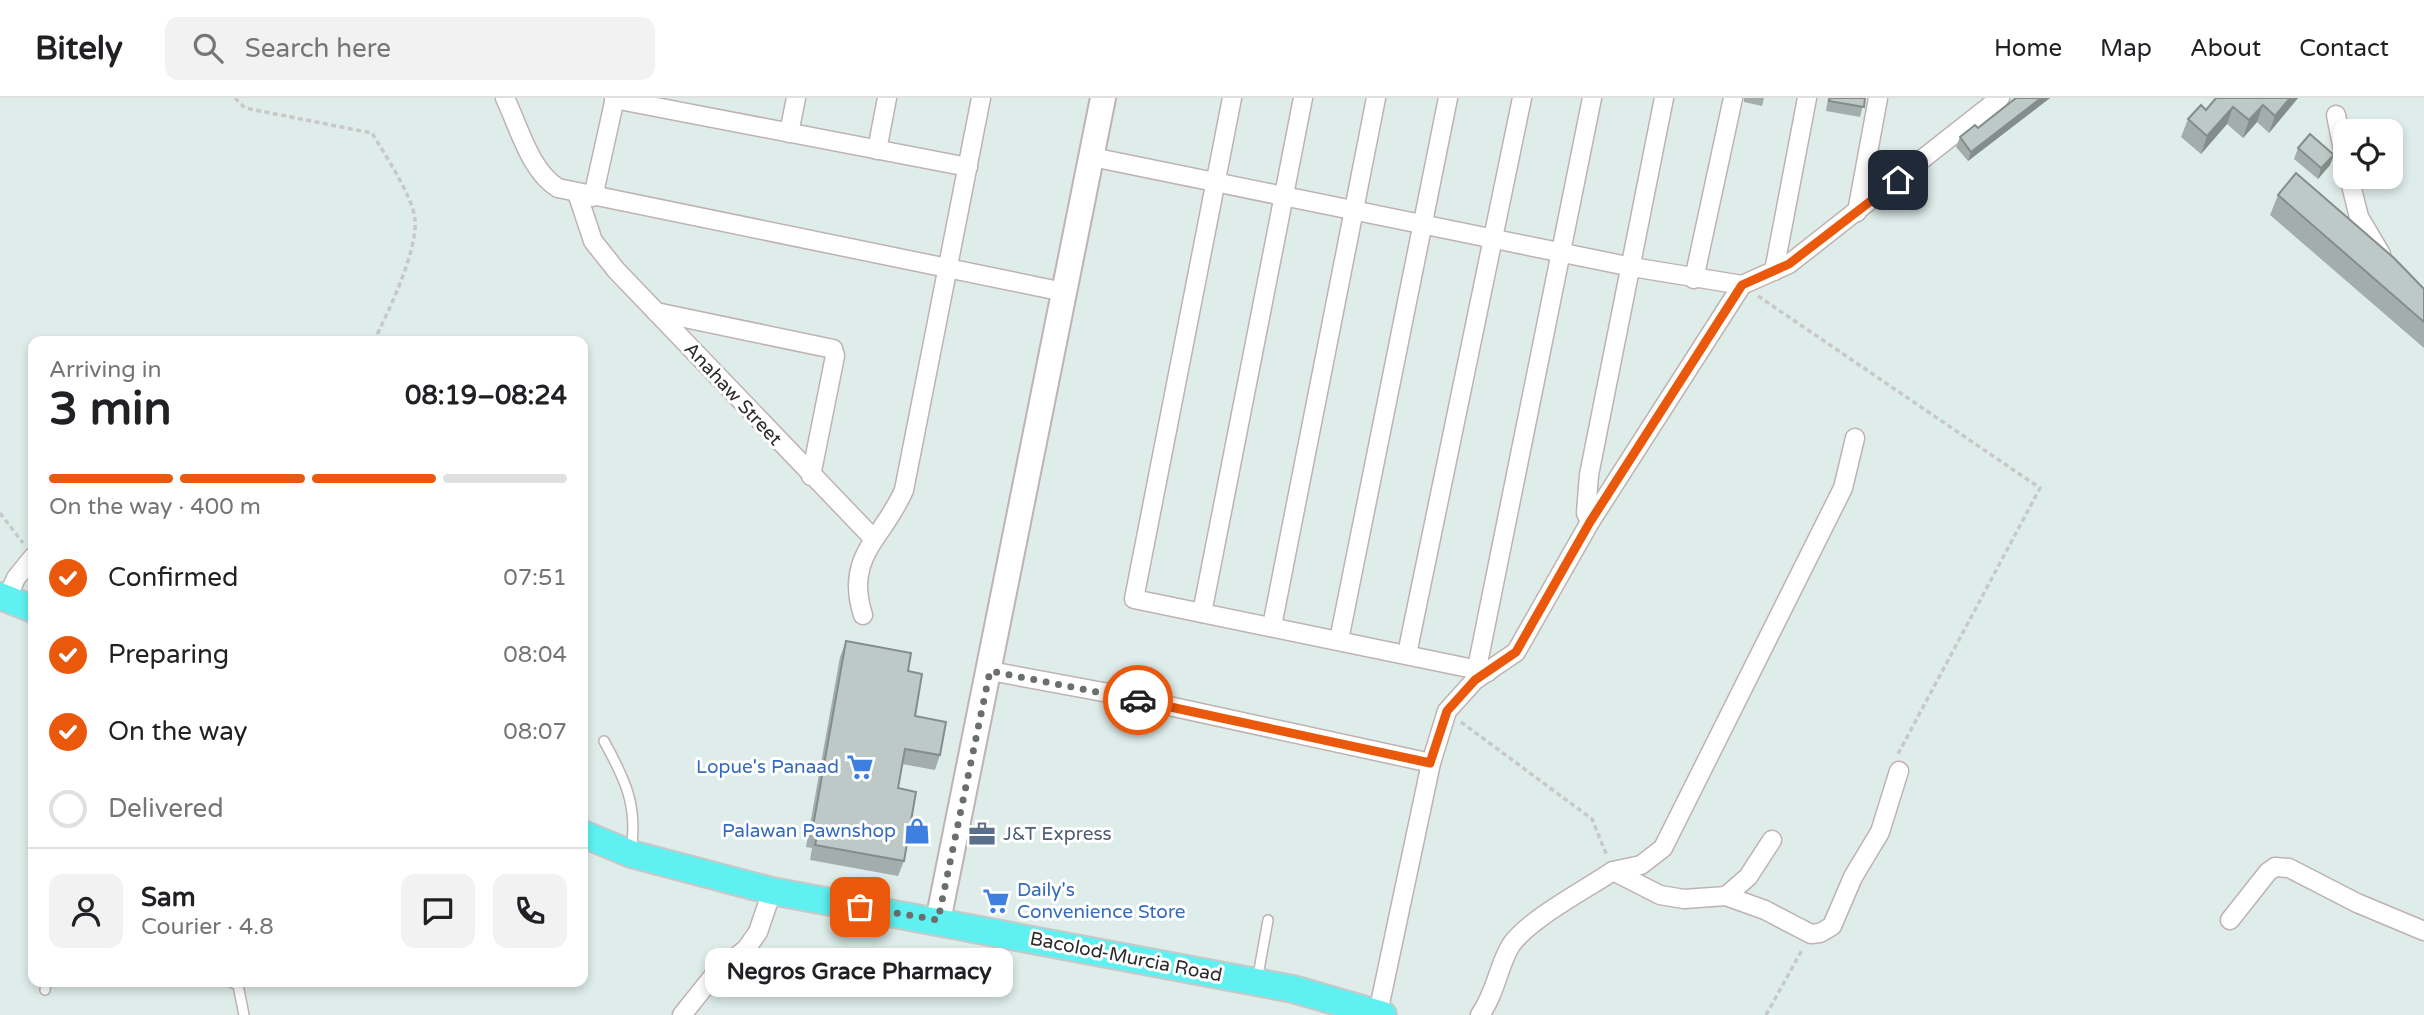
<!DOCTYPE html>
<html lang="en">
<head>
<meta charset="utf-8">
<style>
	:root { --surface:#fff; --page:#f2f2f2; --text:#202124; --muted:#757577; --line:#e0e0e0; --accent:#ea580c }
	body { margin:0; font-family:"Varela Round",sans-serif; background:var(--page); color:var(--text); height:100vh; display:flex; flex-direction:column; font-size:26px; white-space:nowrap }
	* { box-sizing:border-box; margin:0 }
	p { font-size:23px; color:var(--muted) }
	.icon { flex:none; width:38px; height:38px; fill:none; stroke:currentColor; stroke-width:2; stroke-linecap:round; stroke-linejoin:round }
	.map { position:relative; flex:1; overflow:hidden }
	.side { position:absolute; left:28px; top:238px; width:560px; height:651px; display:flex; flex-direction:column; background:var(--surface); border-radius:14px; box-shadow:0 4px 10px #0003 }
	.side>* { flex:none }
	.controls { position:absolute; left:2333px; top:21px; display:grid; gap:14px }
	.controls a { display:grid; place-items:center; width:70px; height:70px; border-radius:14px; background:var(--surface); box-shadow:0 4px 10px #0003; font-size:35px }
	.pin { position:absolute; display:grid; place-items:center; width:60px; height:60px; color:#fff; margin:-30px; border-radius:14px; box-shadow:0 4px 10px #0006 }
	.courier { position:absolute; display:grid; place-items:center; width:70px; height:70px; margin:-35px; border:5px solid #ea580c; border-radius:50%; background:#fff; color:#222; box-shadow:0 2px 9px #0007 }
	.bubble { position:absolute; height:49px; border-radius:14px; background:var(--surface); box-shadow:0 4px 10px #0003; font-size:23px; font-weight:800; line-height:49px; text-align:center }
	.overview em { font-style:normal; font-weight:800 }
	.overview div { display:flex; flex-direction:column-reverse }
	.overview { display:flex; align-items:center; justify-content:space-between; height:119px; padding:0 21px }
	h1 { font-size:46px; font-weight:800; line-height:52px }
	.bar { display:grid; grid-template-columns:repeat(4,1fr); gap:10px 7px; align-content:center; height:84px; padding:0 21px }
	.bar i { height:9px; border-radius:5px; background:var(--line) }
	.bar .on { background:var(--accent) }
	.bar p { grid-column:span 4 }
	.line { display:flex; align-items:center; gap:18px; padding:0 21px; border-top:2px solid var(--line) }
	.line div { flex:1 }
	.round { display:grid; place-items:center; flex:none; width:74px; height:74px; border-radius:14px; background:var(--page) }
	ol { padding:0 21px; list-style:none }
	li { display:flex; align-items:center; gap:21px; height:77px }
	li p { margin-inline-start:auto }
	li .icon { padding:7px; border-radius:50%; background:var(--accent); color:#fff; stroke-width:4 }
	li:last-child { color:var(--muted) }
	li i { width:38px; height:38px; border:4px solid var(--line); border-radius:50% }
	header { display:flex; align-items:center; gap:42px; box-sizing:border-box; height:98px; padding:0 35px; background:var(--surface); border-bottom:2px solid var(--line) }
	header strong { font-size:33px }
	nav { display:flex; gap:38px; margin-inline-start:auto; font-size:24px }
	.search { width:490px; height:63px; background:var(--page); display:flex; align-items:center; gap:18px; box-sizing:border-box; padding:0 24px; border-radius:14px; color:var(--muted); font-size:26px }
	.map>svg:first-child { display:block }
</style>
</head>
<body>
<header>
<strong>Bitely</strong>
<div class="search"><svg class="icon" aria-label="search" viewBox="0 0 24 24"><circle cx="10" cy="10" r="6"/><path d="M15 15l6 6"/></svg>Search here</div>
<nav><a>Home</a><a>Map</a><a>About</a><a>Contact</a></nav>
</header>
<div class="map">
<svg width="2424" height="917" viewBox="0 0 2424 917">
	<rect width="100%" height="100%" fill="#deedea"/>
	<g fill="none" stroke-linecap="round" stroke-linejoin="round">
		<g stroke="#bfb2b1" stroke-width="12">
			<g id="lane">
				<path d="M604,643C626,683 638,708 631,754"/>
				<path d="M1257,883L1268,822"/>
				<path d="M231,884L238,887L244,917"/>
				<path d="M45,892L46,884"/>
			</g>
		</g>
		<g stroke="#bfb2b1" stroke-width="21">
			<g id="street">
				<path d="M505,0C519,29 530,73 558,90L1064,194"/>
				<path d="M1232,0L1134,501L1488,574"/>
				<path d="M614,1L968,69"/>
				<path d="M2336,17L2345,62"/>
				<path d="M789,35L796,0"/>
				<path d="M877,52L887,0"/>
				<path d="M1092,59L1632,169L1742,187"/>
				<path d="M2349,79L2359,119L2381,156"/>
				<path d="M577,95L593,143L616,172L872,439"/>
				<path d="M593,99L615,0"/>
				<path d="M1857,114L1878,0"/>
				<path d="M1774,173L1807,0"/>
				<path d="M1694,181L1733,0"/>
				<path d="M656,214L833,251L835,258L811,378"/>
				<path d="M1590,424L1586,415L1589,377L1664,0"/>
				<path d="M7,500L16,480L33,459"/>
				<path d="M1202,515L1303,0"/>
				<path d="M863,517C844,458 883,441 904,392L981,0"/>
				<path d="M1272,528L1376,0"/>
				<path d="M1339,542L1448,0"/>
				<path d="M1407,556L1522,0"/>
				<path d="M1477,570L1592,0"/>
				<path d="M990,573L1114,596L1431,665"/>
				<path d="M1613,773L1641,767L1663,750L1843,390L1855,340"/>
				<path d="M1726,798L1748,779L1772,742"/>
				<path d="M2230,822L2268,774L2275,769L2289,770L2357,805L2424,833"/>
				<path d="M1378,915L1431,665L1447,613L1475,582L1516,554L1590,424L1742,187L1789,166L2000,0"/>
				<path d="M682,917L714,877L746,851L758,834L772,793"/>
				<path d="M1480,917C1497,892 1498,868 1511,847C1529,821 1585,792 1613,773L1660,797L1684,801L1726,798L1765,812L1811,836L1820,835L1832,828L1853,779L1880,734L1899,673"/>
			</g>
		</g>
		<g stroke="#bfb2b1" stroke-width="28">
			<path id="secondary" d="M938,823L1103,0"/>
		</g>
		<g stroke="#c8c8c8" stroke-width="30">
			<g id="primary">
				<path d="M0,498L33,511"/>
				<path d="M583,736L631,756L772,793L1293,891L1383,917"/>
			</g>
		</g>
		<g stroke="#c8c8c8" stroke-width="3.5" stroke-dasharray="5 3.5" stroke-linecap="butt">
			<path d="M235,0L245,10L372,35C384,55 413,99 415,121C418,153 388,214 374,243"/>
			<path d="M1758,198L2040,390L1898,656"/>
			<path d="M0,415L23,445"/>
			<path d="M1461,624L1592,721L1607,758"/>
			<path d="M1766,917L1802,852"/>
		</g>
		<use href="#lane" stroke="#fff" stroke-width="9"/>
		<use href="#street" stroke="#fff" stroke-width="18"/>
		<use href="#secondary" stroke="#fff" stroke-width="24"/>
		<use href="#primary" stroke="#5ff1f1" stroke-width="26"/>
	</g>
	<g fill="#a3adab">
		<path d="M1744,0H1764L1762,8L1744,4Z"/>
		<path d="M1828,0H1865L1860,19L1826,13Z"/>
		<path d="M2016,0H2050L1968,63L1956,49L1960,39L1978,30Z"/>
		<path d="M2298,0L2269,35L2257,24L2243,40L2227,26L2201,56L2181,39L2188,21L2206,12Z"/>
		<path d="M2298,50L2330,67L2318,81L2294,61Z"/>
		<path d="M2278,97L2424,191V250L2270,117Z"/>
		<path d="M846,543L908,573L915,618L940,657L935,672L902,666L898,690L904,763L898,778L810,762L812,750L806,749L840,559Z"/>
	</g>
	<g fill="#848d8b">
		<path d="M2041,0H2050L1968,63L1971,54Z"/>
		<path d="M2290,0H2298L2269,35L2275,18Z"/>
		<path d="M2263,7L2257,24L2243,40L2249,22Z"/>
		<path d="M2233,9L2227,26L2201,56L2207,38Z"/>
		<path d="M2334,57L2330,67L2318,81L2321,70Z"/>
	</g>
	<g fill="#bdc9c7" stroke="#848d8b" stroke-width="2">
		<path d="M1830,0H1865L1864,9L1829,3Z"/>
		<path d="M2016,0H2041L1971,54L1960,39L1975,27L1978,30Z"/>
		<path d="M2216,0H2290L2275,18L2263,7L2249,22L2233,9L2207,38L2188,21L2201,7L2206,12Z"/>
		<path d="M2310,36L2334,57L2321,70L2298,50Z"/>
		<path d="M2296,75L2394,160L2424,191V224L2278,97Z"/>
		<path d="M846,543L911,555L908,573L922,576L915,618L946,624L940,657L905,651L898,690L916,694L904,763L815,747L818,735L812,734Z"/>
	</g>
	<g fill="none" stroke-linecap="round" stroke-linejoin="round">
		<path stroke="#6a6f6e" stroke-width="7" stroke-dasharray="0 12.6" d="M860,809L938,822L990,573L1138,602"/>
		<path stroke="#ea580c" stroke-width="9" d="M1138,602L1430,665L1447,613L1475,582L1516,554L1590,424L1742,187L1789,166L1898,82"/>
	</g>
	<defs>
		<g id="supermarket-bare" transform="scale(2.1)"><path d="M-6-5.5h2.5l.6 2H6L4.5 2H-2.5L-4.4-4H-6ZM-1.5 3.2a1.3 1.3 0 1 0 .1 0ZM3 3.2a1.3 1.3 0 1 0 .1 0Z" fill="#3f7fe0" stroke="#fff" stroke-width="2.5" paint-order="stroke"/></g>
		<g id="shop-bare" transform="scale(2.1)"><path d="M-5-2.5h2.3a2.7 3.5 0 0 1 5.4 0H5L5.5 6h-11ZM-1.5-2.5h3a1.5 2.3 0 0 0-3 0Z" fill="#3f7fe0" stroke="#fff" stroke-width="2.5" paint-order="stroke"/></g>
		<g id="office-bare" transform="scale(2.1)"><path d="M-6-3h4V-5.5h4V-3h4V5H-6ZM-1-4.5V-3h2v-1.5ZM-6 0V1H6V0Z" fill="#5c6f8a" stroke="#fff" stroke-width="2.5" paint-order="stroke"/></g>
	</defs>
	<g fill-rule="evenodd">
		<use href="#supermarket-bare" x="860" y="669"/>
		<use href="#shop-bare" x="917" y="733"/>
		<use href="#office-bare" x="982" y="736"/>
		<use href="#supermarket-bare" x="996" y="803"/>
	</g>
	<g text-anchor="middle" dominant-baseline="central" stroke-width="6" stroke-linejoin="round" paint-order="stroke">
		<g font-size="19" fill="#2b2b2b" stroke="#fff">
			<text transform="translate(733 296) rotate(47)">Anahaw Street</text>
			<text transform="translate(1126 859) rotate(11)">Bacolod-Murcia Road</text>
		</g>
		<g font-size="19" fill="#366cbe" stroke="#fff" text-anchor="end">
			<text x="839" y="669">Lopue's Panaad</text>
			<text x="896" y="733">Palawan Pawnshop</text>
			<text x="1017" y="792" text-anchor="start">Daily's<tspan x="1017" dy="22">Convenience Store</tspan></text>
		</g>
		<g font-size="19" fill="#4e5e75" stroke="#fff" text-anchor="start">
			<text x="1003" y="736">J&amp;T Express</text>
		</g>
	</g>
</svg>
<div class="controls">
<a><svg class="icon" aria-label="locate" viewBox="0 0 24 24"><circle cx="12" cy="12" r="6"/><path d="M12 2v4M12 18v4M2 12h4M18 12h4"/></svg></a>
</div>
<div class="pin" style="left:860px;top:809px;background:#ea580c"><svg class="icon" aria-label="bag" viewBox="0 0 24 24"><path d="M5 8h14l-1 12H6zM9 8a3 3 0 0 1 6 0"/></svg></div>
<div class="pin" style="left:1898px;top:82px;background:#1f2937"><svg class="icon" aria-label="home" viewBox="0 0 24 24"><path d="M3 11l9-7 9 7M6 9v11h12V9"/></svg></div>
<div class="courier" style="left:1138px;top:602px"><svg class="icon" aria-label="car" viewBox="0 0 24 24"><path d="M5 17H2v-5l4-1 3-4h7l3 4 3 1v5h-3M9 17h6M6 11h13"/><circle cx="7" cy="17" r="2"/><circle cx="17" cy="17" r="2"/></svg></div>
<div class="bubble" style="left:705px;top:850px;width:308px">Negros Grace Pharmacy</div>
<section class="side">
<div class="overview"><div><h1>3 min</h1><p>Arriving in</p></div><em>08:19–08:24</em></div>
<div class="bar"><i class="on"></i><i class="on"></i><i class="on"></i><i></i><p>On the way · 400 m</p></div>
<ol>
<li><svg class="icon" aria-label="check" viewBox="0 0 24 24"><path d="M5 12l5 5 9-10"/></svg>Confirmed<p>07:51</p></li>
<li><svg class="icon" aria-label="check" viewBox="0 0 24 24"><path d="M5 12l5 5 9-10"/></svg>Preparing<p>08:04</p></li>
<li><svg class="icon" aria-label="check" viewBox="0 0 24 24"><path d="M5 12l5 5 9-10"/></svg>On the way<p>08:07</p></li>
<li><i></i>Delivered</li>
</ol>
<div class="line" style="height:126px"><a class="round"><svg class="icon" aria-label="person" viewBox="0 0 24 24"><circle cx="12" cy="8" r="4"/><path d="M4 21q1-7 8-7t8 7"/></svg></a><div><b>Sam</b><p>Courier · 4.8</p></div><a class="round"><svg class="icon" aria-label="chat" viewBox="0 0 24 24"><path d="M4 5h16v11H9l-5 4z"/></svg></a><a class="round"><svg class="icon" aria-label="phone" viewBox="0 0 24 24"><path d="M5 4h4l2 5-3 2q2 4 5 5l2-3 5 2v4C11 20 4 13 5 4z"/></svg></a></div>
</section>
</div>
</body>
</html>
